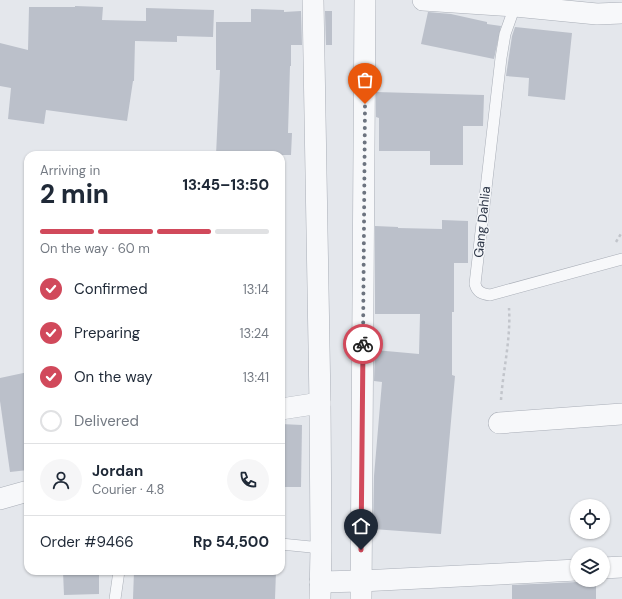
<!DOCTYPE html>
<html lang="en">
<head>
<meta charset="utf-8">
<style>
	:root { --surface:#fff; --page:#f6f6f7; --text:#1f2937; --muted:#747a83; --line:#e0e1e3; --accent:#d1495b }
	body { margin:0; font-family:"DM Sans",sans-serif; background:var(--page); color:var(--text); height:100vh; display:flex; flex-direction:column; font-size:15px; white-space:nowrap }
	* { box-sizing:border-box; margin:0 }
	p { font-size:13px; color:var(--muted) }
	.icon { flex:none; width:22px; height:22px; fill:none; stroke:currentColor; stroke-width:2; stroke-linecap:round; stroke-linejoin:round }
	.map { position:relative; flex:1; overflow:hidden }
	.panel { position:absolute; left:24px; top:151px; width:261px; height:424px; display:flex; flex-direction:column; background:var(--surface); border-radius:12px; box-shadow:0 1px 3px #0004 }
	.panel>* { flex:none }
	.tools { position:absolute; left:570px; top:499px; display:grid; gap:8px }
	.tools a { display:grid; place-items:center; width:40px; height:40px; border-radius:50%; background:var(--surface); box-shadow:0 1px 3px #0004; font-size:20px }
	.pin { position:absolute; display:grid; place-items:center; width:34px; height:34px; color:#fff; margin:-41px -17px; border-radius:50% 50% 50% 0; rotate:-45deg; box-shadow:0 0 4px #0007 }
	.pin .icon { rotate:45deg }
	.courier { position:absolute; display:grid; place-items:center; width:40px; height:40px; margin:-20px; border:3px solid #d1495b; border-radius:50%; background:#fff; color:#222; box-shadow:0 1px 5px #0007 }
	.head em { font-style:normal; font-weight:800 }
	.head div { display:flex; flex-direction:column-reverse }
	.head { display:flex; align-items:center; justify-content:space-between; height:68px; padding:0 16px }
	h1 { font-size:26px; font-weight:800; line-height:30px }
	.bar { display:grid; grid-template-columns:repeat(4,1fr); gap:6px 4px; align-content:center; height:48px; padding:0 16px }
	.bar i { height:5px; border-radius:3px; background:var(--line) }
	.bar .current { background:var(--accent) }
	.bar p { grid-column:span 4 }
	.line { display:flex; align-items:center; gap:10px; padding:0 16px; border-top:1px solid var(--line) }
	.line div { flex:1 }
	.round { display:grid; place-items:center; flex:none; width:42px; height:42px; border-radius:21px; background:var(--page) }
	ol { padding:0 16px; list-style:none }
	li { display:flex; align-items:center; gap:12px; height:44px }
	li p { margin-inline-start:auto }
	li .icon { padding:4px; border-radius:50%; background:var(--accent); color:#fff; stroke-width:4 }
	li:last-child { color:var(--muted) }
	li i { width:22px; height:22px; border:2px solid var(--line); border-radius:50% }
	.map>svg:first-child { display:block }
</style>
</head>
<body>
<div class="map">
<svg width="622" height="599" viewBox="0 0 622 599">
	<rect width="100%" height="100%" fill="#e4e7ec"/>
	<g fill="#bbc0ca">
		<path d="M75,6L103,7L102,20L146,21V8L214,10L213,37L177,36V42L135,41L134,81H133L127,121L46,110L44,124L8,119L11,88L0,86V43L28,50L29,7H75Z"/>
		<path d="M251,9L284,10V12L301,11L302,45H291V66H290L288,133H292L291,155H216L220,70H216V22H251Z"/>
		<path d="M325,11H332V45H326Z"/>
		<path d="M428,12L451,14L487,22V24L501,26L494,59L421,44Z"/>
		<path d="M515,27L572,33L565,100L528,96L529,78L506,76L512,36Z"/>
		<path d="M376,92L484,95L483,126H463V165H430V151H379V118L376,117Z"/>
		<path d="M442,220L468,221V263H454V312H452V375L455,376L441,534L373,529L374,476L382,382L374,381L375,350L419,354L420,314H375V226L398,227V228L442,229Z"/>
		<path d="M28,372V470L10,472L0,401V378Z"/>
		<path d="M281,424L302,425L301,487H281Z"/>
		<path d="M63,571H99V594L64,595Z"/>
		<path d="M134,571H276L275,599H133Z"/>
		<path d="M584,580H596V599H512V585L578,582Z"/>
	</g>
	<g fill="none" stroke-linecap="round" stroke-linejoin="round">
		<g stroke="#a9aeb7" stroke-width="12">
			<g id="service">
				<path d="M515,6L505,34L501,58L475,284C477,292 482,294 490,295L622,259"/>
				<path d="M281,544L321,548"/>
				<path d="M115,599L119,571"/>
			</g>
		</g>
		<g stroke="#a9aeb7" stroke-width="22">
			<g id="minor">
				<path d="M313,0L320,403L321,548L320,599"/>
				<path d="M423,0L515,6L597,14L622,13"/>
				<path d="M281,409L320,403"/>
				<path d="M499,423L622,414"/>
				<path d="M0,499L28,491"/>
				<path d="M603,568L622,567"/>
				<path d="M320,582L361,581L577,570"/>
				<path d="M361,599L365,0"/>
			</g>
		</g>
		<g stroke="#c2c5cb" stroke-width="2.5" stroke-dasharray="3 3" stroke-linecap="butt">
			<path d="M616,242L622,232"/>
			<path d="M501,400C503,370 511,339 509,308"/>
		</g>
		<use href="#service" stroke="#f7f8fa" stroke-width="11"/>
		<use href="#minor" stroke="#f7f8fa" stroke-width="21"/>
	</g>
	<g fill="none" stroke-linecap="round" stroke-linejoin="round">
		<path stroke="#6c737f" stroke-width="4" stroke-dasharray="0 7.2" d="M363,344L365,104"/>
		<path stroke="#d1495b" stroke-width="5" d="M361,550L363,344"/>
	</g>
	<g text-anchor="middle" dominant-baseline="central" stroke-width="3" stroke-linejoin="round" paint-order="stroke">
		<g font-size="13" fill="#2b3445" stroke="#f4f6f9">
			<text transform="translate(482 222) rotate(-84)">Gang Dahlia</text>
		</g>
	</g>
</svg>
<div class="tools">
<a><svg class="icon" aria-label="locate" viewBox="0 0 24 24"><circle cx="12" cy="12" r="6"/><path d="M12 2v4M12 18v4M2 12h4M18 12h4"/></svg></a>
<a><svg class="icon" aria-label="layers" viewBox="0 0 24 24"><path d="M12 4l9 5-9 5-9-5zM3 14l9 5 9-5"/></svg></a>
</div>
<div class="pin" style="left:365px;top:104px;background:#ea580c"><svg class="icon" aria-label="bag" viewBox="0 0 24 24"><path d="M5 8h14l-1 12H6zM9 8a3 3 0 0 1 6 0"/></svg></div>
<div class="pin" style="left:361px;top:550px;background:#1f2937"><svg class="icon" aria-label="home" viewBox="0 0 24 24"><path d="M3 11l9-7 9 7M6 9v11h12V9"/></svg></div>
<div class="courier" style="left:363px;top:344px"><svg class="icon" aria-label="bike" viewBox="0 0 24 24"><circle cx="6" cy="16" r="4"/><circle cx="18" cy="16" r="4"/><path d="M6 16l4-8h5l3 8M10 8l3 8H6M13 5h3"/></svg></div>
<section class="panel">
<div class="head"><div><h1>2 min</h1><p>Arriving in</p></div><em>13:45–13:50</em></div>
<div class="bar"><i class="current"></i><i class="current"></i><i class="current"></i><i></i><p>On the way · 60 m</p></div>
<ol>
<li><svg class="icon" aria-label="check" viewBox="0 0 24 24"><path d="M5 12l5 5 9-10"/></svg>Confirmed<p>13:14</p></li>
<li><svg class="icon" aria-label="check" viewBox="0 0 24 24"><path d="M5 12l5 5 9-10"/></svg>Preparing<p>13:24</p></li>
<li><svg class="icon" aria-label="check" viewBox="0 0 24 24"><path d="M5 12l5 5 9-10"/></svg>On the way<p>13:41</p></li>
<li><i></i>Delivered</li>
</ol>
<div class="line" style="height:72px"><a class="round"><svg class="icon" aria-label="person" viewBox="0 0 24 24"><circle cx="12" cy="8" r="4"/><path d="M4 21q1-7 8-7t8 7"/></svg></a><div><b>Jordan</b><p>Courier · 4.8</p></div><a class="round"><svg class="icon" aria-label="phone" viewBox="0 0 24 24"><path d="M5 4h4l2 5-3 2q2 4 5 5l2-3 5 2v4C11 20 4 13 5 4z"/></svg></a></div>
<div class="line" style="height:52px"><div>Order #9466</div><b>Rp 54,500</b></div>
</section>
</div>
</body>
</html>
